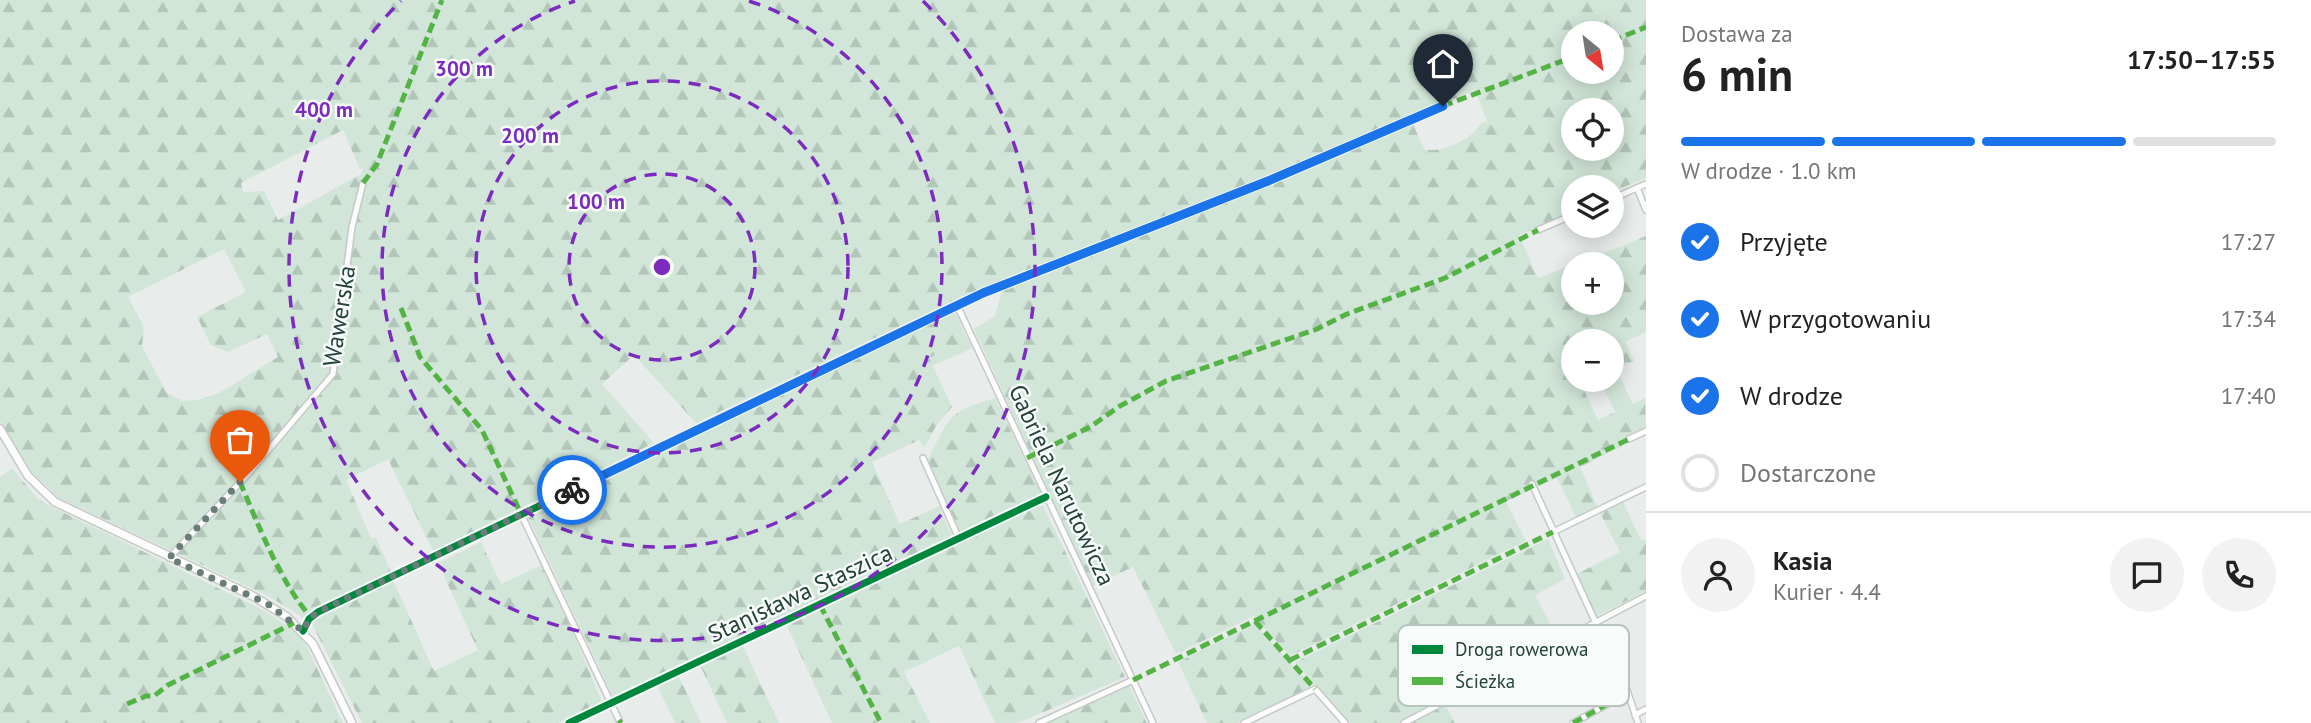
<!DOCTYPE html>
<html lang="pl">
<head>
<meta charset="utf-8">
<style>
	:root { --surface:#fff; --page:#f2f2f2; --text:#222; --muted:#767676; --line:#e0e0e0; --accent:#1a73e8 }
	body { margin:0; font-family:"PT Sans",sans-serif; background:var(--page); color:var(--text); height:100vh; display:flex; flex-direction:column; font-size:26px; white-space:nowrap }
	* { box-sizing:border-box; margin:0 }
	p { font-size:23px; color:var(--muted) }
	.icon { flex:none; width:38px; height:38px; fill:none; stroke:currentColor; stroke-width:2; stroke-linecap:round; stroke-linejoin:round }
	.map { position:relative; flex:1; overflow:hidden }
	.panel { display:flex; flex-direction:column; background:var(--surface); width:665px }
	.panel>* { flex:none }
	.needle { width:46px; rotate:150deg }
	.tools { position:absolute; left:1561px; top:21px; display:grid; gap:14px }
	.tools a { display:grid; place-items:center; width:63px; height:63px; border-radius:50%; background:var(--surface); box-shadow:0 4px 18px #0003; font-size:35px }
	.pin { position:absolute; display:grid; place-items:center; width:60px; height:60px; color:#fff; margin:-72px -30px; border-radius:50% 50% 50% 0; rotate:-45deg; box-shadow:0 0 7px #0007 }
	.pin .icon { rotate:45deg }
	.courier { position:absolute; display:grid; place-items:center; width:70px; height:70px; margin:-35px; border:5px solid #1a73e8; border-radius:50%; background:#fff; color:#222; box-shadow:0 2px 9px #0007 }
	.head em { font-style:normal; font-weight:600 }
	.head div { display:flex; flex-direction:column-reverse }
	.head { display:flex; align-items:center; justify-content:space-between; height:119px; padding:0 35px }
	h1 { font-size:46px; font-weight:600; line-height:52px }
	.bar { display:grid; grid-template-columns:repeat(4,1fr); gap:10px 7px; align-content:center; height:84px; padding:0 35px }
	.bar i { height:9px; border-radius:5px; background:var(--line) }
	.bar .on { background:var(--accent) }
	.bar p { grid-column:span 4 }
	.line { display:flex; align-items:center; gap:18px; padding:0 35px; border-top:2px solid var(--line) }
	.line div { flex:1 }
	.round { display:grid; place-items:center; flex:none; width:74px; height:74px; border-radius:37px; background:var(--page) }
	ol { padding:0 35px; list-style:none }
	li { display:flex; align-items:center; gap:21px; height:77px }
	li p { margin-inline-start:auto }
	li .icon { padding:7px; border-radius:50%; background:var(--accent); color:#fff; stroke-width:4 }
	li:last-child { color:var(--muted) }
	li i { width:38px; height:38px; border:4px solid var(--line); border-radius:50% }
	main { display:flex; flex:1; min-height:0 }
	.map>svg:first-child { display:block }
</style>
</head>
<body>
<main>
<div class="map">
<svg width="1646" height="723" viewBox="0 0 1646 723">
	<defs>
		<pattern id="forest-firs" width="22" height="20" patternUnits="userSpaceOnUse" patternTransform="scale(1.75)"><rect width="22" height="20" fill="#d1e6d8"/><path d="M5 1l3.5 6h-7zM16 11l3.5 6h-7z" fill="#b3c6ba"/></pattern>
	</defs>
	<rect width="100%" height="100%" fill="#e8edeb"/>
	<g fill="#d1e6d8">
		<path d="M968,340L973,348L932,366L929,358Z"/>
		<path d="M1619,375L1633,404L1615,412L1602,383Z"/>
		<path d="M828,692L851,723H832L820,697Z"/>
	</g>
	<g fill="url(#forest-firs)" fill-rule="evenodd">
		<path d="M0,0H1646V178L1612,192V187H1573V213L1519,235L1538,278L1573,265V303H1612V264H1603L1604,253L1646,236V332L1625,342L1634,361L1612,372V341H1573V380H1595L1582,386L1598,420L1645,398L1646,428L1621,440L1623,446L1580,467L1597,506L1576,517L1557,478L1506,501L1526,541L1290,656L1254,616L1176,654L1133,567L1092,586L974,329L995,316L1002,290L1259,188L1412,122L1424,149C1442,154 1473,139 1481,123L1487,121L1475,90L1066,260L963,296L696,423L634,355L602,384L654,443L433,551L388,459L346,480L371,538H376L392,574L304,618L268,596L59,498L19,460L0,422ZM1573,33H1612V72H1573ZM1573,110H1612V149H1573ZM343,130L360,169L363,168L361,174L278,220L264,191L243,192L241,183ZM224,249L246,292L197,317L211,345L228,352L267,334L278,357L219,393L197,400L183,401L166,392L142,346L144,327L128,297Z"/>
		<path d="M954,310L968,340L929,358L952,407L936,426L926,445L923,447L919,440L872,462L900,524L939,506L952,536L613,696L528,517Z"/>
		<path d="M995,398L1041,493L960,532L928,460C949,417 948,412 995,398Z"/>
		<path d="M12,468L38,499L54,508L261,609L295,630L307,647L343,723H0V477Z"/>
		<path d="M1623,502L1641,540H1646V591L1597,616L1575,575L1620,552L1600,513Z"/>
		<path d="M1042,503L1125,677L1018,723H995L959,646L904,672L930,723H851L828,692L820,697L786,624Z"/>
		<path d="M1548,539L1565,579L1535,595L1557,636L1498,667L1476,624L1447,639L1470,681L1441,697L1455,723H1350L1295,662Z"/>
		<path d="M481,542L501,584L544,564L602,702L558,723H362L312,624L316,617L393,580L434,671L478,650L438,563Z"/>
		<path d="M1254,624L1312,686L1237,723H1207L1178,662Z"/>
		<path d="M742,644L743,646L779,723H727L700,665Z"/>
		<path d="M678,675L701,723H675L657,685Z"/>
		<path d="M1129,685L1147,723H1047Z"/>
	</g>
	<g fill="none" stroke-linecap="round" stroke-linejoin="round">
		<g stroke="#c5cac8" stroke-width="8">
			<g id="minor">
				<path d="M1637,188L1646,210"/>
				<path d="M1612,199L1646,184"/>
				<path d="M1538,230L1573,215"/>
				<path d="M957,305L1153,723"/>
				<path d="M1629,439L1646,431"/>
				<path d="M923,458L959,539"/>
				<path d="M1532,484L1628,693L1638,723"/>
				<path d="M522,516L619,720"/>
				<path d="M1553,532L1646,487"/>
				<path d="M169,558L248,474L333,374L352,227L363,183"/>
				<path d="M303,631L309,619L318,612L983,293L1268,181L1443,106"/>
				<path d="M1635,715L1646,709"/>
				<path d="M569,723L1046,497"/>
				<path d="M1039,723L1133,680"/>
				<path d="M1244,723L1315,689L1345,723"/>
				<path d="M1404,723L1646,596"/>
				<path d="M1573,723L1628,693"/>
			</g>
		</g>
		<g stroke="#c5cac8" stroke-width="10">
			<path id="tertiary" d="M0,429L28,476L55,502L253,596L287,617L313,644L352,723"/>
		</g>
		<use href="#minor" stroke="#fcfcfc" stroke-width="5"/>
		<use href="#tertiary" stroke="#fcfcfc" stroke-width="7"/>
		<g stroke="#55b346" stroke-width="5" stroke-dasharray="10 5" stroke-linecap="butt">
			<path d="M1612,41L1646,27"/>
			<path d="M1443,106L1573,57"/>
			<path d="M363,183L377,164L442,0"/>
			<path d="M401,308L420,357L482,430L522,516"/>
			<path d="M1027,458L1090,427L1120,406L1166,381L1317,329L1347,314L1445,278L1538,230"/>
			<path d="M240,482C257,522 282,586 311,617"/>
			<path d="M820,605L881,723"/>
			<path d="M1255,621L1315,689"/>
			<path d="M1290,660L1553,532"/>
			<path d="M1133,680L1629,439"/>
			<path d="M127,704L146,696H154L168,685L294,623"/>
			<path d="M619,720L621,723"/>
			<path d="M1573,723L1628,693"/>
		</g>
		<g stroke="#f7fbf9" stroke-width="11">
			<g id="cycleway">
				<path d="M303,631L309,619L318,612L983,293L1268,181L1443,106"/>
				<path d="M569,723L1046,497"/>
			</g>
		</g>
		<use href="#cycleway" stroke="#00873e" stroke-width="7"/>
	</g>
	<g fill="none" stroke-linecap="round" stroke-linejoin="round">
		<path stroke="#697e78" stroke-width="7" stroke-dasharray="0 12.6" d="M240,482L169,558L268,604L303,631L309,619L318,612L572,490"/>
		<path stroke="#1a73e8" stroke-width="9" d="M572,490L983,293L1268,181L1443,106"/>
	</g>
	<g fill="none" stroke="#7b2cbf" stroke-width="3.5" stroke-dasharray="12 9">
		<circle cx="662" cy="267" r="93"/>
		<circle cx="662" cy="267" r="186"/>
		<path d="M749 1A280 280 0 1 1 575 1"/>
		<path d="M923 1A373 373 0 1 1 401 1"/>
	</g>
	<g text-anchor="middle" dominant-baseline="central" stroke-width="5" stroke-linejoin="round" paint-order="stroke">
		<g font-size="24" fill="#24423a" stroke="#f7fbf9">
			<text transform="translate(339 316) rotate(-81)">Wawerska</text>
			<text transform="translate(1062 485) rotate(65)">Gabriela Narutowicza</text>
			<text transform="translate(800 593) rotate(-25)">Stanisława Staszica</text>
		</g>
	</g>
	<rect x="1398" y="625" width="231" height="81" rx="10" fill="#f7fbf9" stroke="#b8c4c0" stroke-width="2"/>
	<rect x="1412" y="645" width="31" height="9" fill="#00873e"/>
	<rect x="1412" y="677" width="31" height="8" fill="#55b346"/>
	<g font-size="19" fill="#24423a">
		<text x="1455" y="656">Droga rowerowa</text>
		<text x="1455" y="688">Ścieżka</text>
	</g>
	<circle cx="662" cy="267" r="10" fill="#7b2cbf" stroke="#f7fbf9" stroke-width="3.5"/>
	<g font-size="21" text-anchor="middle" font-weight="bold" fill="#7b2cbf" stroke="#f7fbf9" stroke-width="5" stroke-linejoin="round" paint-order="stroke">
		<text x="464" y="76">300 m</text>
		<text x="324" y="117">400 m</text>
		<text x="530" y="143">200 m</text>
		<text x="596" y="209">100 m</text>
	</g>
</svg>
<div class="tools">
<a><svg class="needle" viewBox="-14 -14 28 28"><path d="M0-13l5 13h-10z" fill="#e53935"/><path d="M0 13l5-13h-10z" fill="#767676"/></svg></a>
<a><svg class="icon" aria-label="locate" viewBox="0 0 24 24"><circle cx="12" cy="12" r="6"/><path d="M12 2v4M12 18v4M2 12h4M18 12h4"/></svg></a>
<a><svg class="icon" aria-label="layers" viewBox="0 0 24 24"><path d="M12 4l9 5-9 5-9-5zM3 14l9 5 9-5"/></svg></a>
<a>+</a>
<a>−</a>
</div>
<div class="pin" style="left:240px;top:482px;background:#ea580c"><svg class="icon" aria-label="bag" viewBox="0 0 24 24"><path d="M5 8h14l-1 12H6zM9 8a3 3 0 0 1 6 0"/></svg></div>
<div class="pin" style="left:1443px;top:106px;background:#1f2937"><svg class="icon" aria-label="home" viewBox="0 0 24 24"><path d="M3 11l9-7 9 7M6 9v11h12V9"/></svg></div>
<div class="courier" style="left:572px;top:490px"><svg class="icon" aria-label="bike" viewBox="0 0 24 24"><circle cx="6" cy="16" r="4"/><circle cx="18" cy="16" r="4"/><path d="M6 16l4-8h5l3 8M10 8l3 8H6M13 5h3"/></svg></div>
</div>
<section class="panel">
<div class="head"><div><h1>6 min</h1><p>Dostawa za</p></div><em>17:50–17:55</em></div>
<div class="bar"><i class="on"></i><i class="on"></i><i class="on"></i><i></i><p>W drodze · 1.0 km</p></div>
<ol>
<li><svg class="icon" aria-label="check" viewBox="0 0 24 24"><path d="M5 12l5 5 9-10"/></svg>Przyjęte<p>17:27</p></li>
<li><svg class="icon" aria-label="check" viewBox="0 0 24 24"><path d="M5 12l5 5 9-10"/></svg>W przygotowaniu<p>17:34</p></li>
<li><svg class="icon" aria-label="check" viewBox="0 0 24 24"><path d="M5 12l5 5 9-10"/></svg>W drodze<p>17:40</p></li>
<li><i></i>Dostarczone</li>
</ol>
<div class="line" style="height:126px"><a class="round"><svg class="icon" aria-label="person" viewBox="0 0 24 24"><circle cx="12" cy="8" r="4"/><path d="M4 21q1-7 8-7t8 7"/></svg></a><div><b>Kasia</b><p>Kurier · 4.4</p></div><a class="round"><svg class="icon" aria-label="chat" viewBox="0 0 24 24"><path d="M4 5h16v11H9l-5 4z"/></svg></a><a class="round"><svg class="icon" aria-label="phone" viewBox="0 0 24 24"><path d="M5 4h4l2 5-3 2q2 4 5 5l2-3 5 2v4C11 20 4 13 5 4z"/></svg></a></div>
</section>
</main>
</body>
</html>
